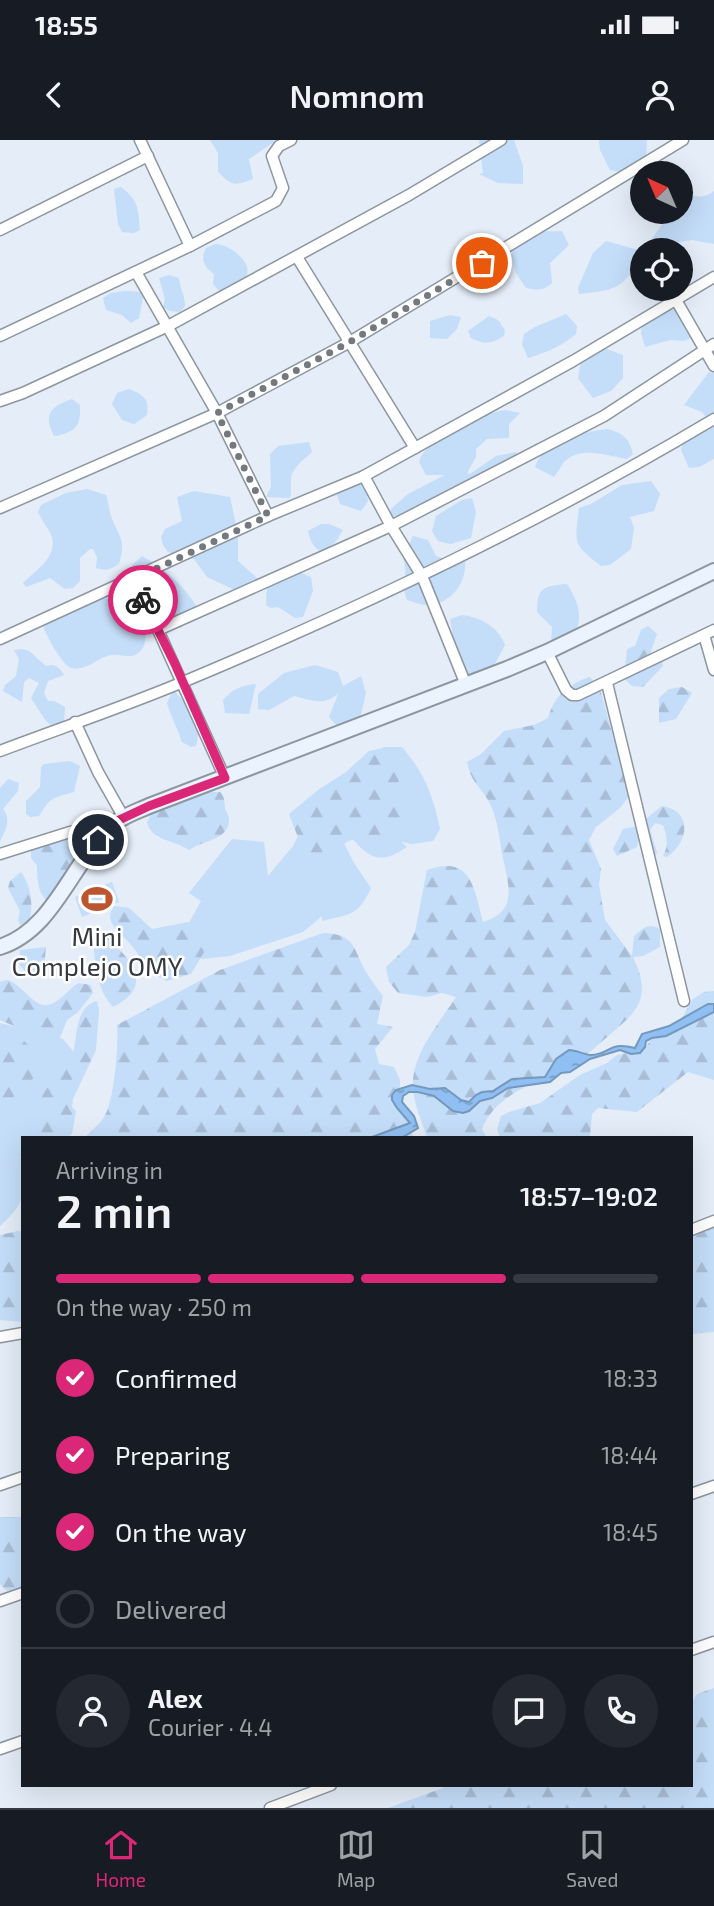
<!DOCTYPE html>
<html lang="en">
<head>
<meta charset="utf-8">
<style>
	:root { --surface:#171b24; --page:#242831; --text:#f1f3f6; --muted:#9ea1a6; --line:#363941; --accent:#db2777 }
	body { margin:0; font-family:"Exo 2",sans-serif; background:var(--page); color:var(--text); height:100vh; display:flex; flex-direction:column; font-size:26px; white-space:nowrap }
	* { box-sizing:border-box; margin:0 }
	p { font-size:23px; color:var(--muted) }
	.icon { flex:none; width:38px; height:38px; fill:none; stroke:currentColor; stroke-width:2; stroke-linecap:round; stroke-linejoin:round }
	.map { position:relative; flex:1; overflow:hidden }
	.panel { position:absolute; left:21px; top:996px; width:672px; height:651px; display:flex; flex-direction:column; background:var(--surface); border-radius:0px; box-shadow:0 7px 28px #0002 }
	.panel>* { flex:none }
	.needle { width:46px; rotate:316deg }
	.tools { position:absolute; left:630px; top:21px; display:grid; gap:14px }
	.tools a { display:grid; place-items:center; width:63px; height:63px; border-radius:50%; background:var(--surface); box-shadow:0 7px 28px #0002; font-size:35px }
	.pin { position:absolute; display:grid; place-items:center; width:60px; height:60px; color:#fff; margin:-30px; border:4px solid #fff; border-radius:50%; box-shadow:0 2px 7px #0007 }
	.courier { position:absolute; display:grid; place-items:center; width:70px; height:70px; margin:-35px; border:5px solid #db2777; border-radius:50%; background:#fff; color:#222; box-shadow:0 2px 9px #0007 }
	.overview em { font-style:normal; font-weight:600 }
	.overview div { display:flex; flex-direction:column-reverse }
	.overview { display:flex; align-items:center; justify-content:space-between; height:119px; padding:0 35px }
	h1 { font-size:46px; font-weight:600; line-height:52px }
	.bar { display:grid; grid-template-columns:repeat(4,1fr); gap:10px 7px; align-content:center; height:84px; padding:0 35px }
	.bar i { height:9px; border-radius:5px; background:var(--line) }
	.bar .active { background:var(--accent) }
	.bar p { grid-column:span 4 }
	.line { display:flex; align-items:center; gap:18px; padding:0 35px; border-top:2px solid var(--line) }
	.line div { flex:1 }
	.round { display:grid; place-items:center; flex:none; width:74px; height:74px; border-radius:37px; background:var(--page) }
	ol { padding:0 35px; list-style:none }
	li { display:flex; align-items:center; gap:21px; height:77px }
	li p { margin-inline-start:auto }
	li .icon { padding:7px; border-radius:50%; background:var(--accent); color:#fff; stroke-width:4 }
	li:last-child { color:var(--muted) }
	li i { width:38px; height:38px; border:4px solid var(--line); border-radius:50% }
	.status { display:flex; justify-content:space-between; align-items:center; height:49px; padding:0 35px; background:var(--surface); direction:ltr }
	.status svg { height:19px; fill:currentColor }
	header { display:flex; justify-content:space-between; align-items:center; height:91px; padding:0 35px; background:var(--surface); font-size:32px; font-weight:600 }
	.menu { display:flex; justify-content:space-around; align-items:center; height:98px; border-top:2px solid var(--line); background:var(--surface); font-size:19px; color:var(--muted) }
	.menu a { display:grid; justify-items:center; gap:4px }
	.menu .active { color:var(--accent) }
	.map>svg:first-child { display:block }
</style>
</head>
<body>
<div class="status"><b>18:55</b><svg viewBox="0 0 49 12"><path d="M0 12V9h3v3zM5 12V6h3v6zM10 12V3h3v9zM15 12V0h3v12zM26 1h20v11H26zM47 4h2v5h-2z"/></svg></div>
<header><svg class="icon" aria-label="back" viewBox="0 0 24 24"><path d="M15 5l-7 7 7 7"/></svg>Nomnom<svg class="icon" aria-label="person" viewBox="0 0 24 24"><circle cx="12" cy="8" r="4"/><path d="M4 21q1-7 8-7t8 7"/></svg></header>
<div class="map">
<svg width="714" height="1668" viewBox="0 0 714 1668">
	<defs>
		<pattern id="forest-firs" width="22" height="20" patternUnits="userSpaceOnUse" patternTransform="scale(1.75)"><rect width="22" height="20" fill="#c4ddf8"/><path d="M5 1l3.5 6h-7zM16 11l3.5 6h-7z" fill="#a9bed6"/></pattern>
		<pattern id="water-ripples" width="26" height="14" patternUnits="userSpaceOnUse" patternTransform="scale(1.75)"><rect width="26" height="14" fill="#90c0f3"/><path d="M2 4q2-2 4 0t4 0M15 11q2-2 4 0t4 0" fill="none" stroke="#769dc6"/></pattern>
	</defs>
	<rect width="100%" height="100%" fill="#e4edf8"/>
	<g fill="#c4ddf8">
		<path d="M210,0H277L249,19L253,39C234,46 232,46 218,32V13Z"/>
		<path d="M479,0H514L523,26V44L498,43L479,34L483,33Z"/>
		<path d="M599,0H647L646,19L626,33L610,30L600,10Z"/>
		<path d="M121,47C139,61 138,68 140,90L134,93L122,92L118,84L114,49Z"/>
		<path d="M714,51V104L692,100L659,105L651,100L668,76V72H681V54C695,54 701,61 714,51Z"/>
		<path d="M562,91L569,105L550,123L552,143C543,151 537,150 526,148L516,133L511,115C527,88 532,92 562,91Z"/>
		<path d="M606,101L642,111V115C623,149 617,150 579,154L578,148L593,113Z"/>
		<path d="M215,104C227,104 243,115 247,127C248,131 247,135 247,139L221,153L213,144L214,134C204,127 200,119 206,108Z"/>
		<path d="M169,135L179,138C180,148 185,156 185,166L180,172L170,171L163,167L165,159L159,138Z"/>
		<path d="M124,151L144,152L139,178L131,183L122,175L106,170L103,158L111,153Z"/>
		<path d="M653,167L680,170L693,178L691,198L684,201L670,200L645,207L641,193L643,174Z"/>
		<path d="M566,174L577,186L576,194C560,207 547,212 528,218L522,204L524,194L535,187Z"/>
		<path d="M450,175L461,177L457,189L447,199L430,198V181Z"/>
		<path d="M489,176L498,180L505,190L504,196C490,204 485,205 471,198L468,191Z"/>
		<path d="M598,206L623,215V238L611,251L593,258L578,238L583,210Z"/>
		<path d="M709,232L714,233V274L706,277L702,272L684,265Z"/>
		<path d="M129,249C144,255 149,259 147,275L134,284L122,280L112,264L117,253Z"/>
		<path d="M72,259L80,265C81,286 75,293 54,296C43,274 50,267 72,259Z"/>
		<path d="M505,270L520,273L509,284V298L487,299L476,309V317L467,333L470,334L496,316L516,312L520,319L435,371L411,377L391,376V369L408,354L445,335H426L419,322C426,296 481,274 505,270Z"/>
		<path d="M714,287V319L699,327L689,328L681,310L683,303Z"/>
		<path d="M607,289C623,293 629,298 633,314L627,319C608,316 581,305 564,322C561,326 558,332 554,337L535,327C545,298 580,293 607,289Z"/>
		<path d="M309,302L312,312C304,320 291,328 291,340C290,347 292,351 290,358L266,357L271,347L270,314L278,306Z"/>
		<path d="M358,340L365,343L368,361L361,371L340,364L337,355L340,348Z"/>
		<path d="M651,341L660,354L654,371L630,377L634,388L631,409L610,425L601,426C572,403 575,404 579,368L591,364L622,345Z"/>
		<path d="M87,349L106,355C109,363 109,371 112,379C120,399 126,399 119,424C110,430 106,431 96,428L97,417L93,409H90L80,418V441L73,448L65,449L50,438L26,447L23,443C36,430 57,418 52,397C49,389 42,381 38,372L41,365L66,353Z"/>
		<path d="M194,351L230,357L238,394V421L257,438L256,449L237,451L207,437L194,419L168,412L163,405L161,397L165,389L182,381L177,357Z"/>
		<path d="M472,358L476,372L471,398L450,404L438,401L432,391L436,376L462,360Z"/>
		<path d="M321,384H329L343,390L337,400L324,413C314,409 310,401 308,391Z"/>
		<path d="M413,396L428,400L436,416L445,419L465,420C467,442 452,463 430,465C423,466 414,462 407,460C401,447 409,435 403,418Z"/>
		<path d="M142,416C166,429 182,444 196,466L181,488L157,482L120,437Z"/>
		<path d="M294,430L311,437L313,451L303,477L295,478L278,467L271,468L266,465L267,445Z"/>
		<path d="M567,444C578,462 584,476 574,497L551,505L552,487L537,472C537,447 544,446 567,444Z"/>
		<path d="M89,458L114,459L146,494C145,502 145,508 138,513C129,520 121,513 112,515C97,517 88,531 71,528C62,525 44,492 42,482L51,470Z"/>
		<path d="M462,475C481,478 498,486 505,505C493,526 493,537 466,534L456,513L450,479Z"/>
		<path d="M22,509L29,511L46,526C56,523 59,528 64,535L48,541L44,553L48,561H54L65,567L64,581L51,585L46,581L31,558L39,543L29,538L24,542L22,562L3,551L5,545L16,536L19,519L14,510Z"/>
		<path d="M315,525L338,532L343,546L361,536L366,553L357,591L338,587L329,577L339,552C327,567 310,560 294,556L269,570L258,569V554L284,533Z"/>
		<path d="M256,544L249,574L225,573L223,560C233,549 242,545 256,544Z"/>
		<path d="M173,550L183,560L199,592L196,606L191,607L182,602C178,589 171,577 167,563Z"/>
		<path d="M383,607H402C425,634 433,655 440,689L433,701L412,704L401,702L407,707C379,726 369,718 349,695L367,632Z"/>
		<path d="M70,621L80,626L74,652C50,659 52,656 39,676L30,677L26,674V661L40,647L41,627L44,624Z"/>
		<path d="M8,639L19,643L18,651L3,669C12,681 5,690 0,702V648Z"/>
		<path d="M313,667L335,685L354,723L371,748C358,776 350,774 322,781V776L303,792L230,816L202,819L179,807V801L201,761L189,753L232,699L264,702L268,736L293,706Z"/>
		<path d="M63,701L88,702L79,733L52,766C37,754 37,741 37,722Z"/>
		<path d="M112,742L119,762L82,777L75,757Z"/>
		<path d="M0,883L63,899L87,928L54,994L49,997L23,998V1015L20,1017L23,1022C23,1056 27,1062 0,1086Z"/>
	</g>
	<g fill="url(#forest-firs)">
		<path d="M648,486L657,494L650,514L662,521L663,526L643,547L632,546L624,538L627,509L635,506L641,490Z"/>
		<path d="M590,537L600,549L618,614L630,641L629,656L620,668L596,687L589,700L601,729L599,745L605,780L632,816L634,796C644,788 648,782 660,789V807L643,816L633,817C650,853 642,868 614,891C602,901 589,914 576,922C543,941 497,951 482,989L486,997H427C422,981 413,963 413,945C412,914 440,882 456,857L442,853L427,857L398,853L389,842L386,827L409,805L415,792L427,730C472,714 474,749 483,782C521,771 507,741 502,713C499,696 497,675 488,660C478,643 472,644 467,622L481,614L504,591L534,585L548,578C554,556 568,544 590,537Z"/>
		<path d="M682,547L692,553L676,579L659,583V558L669,549Z"/>
		<path d="M383,608L398,614L402,628L398,643L409,671V687L400,698L386,706L372,708C350,692 353,701 333,710C325,714 315,715 306,718L289,674L318,650L346,632L369,611Z"/>
		<path d="M204,652H220C225,658 224,660 225,668C226,672 229,675 229,679C230,700 201,701 189,710C175,700 151,701 147,682L155,668Z"/>
		<path d="M662,666C693,671 689,702 667,717L663,716C669,706 667,696 663,685L655,683L650,690L657,712L655,717L647,710L640,694L637,707L617,716L613,709L623,689L637,686Z"/>
		<path d="M65,699L77,707L79,714L72,728L51,738L44,734L31,718V711L35,705Z"/>
		<path d="M21,732C31,745 34,767 29,781L20,785L18,780L20,771L8,748L10,741Z"/>
		<path d="M114,766L129,768L152,789L189,782L211,792L212,799L191,834L167,841L142,828C142,800 97,789 114,766Z"/>
		<path d="M323,793C356,794 353,809 366,832C371,840 377,848 383,856L377,884L393,887L375,909L379,924L394,927L400,940V956L413,997L84,998C91,991 99,985 104,977C114,963 119,903 117,885L220,830Z"/>
		<path d="M97,794H104C128,817 158,845 113,867C95,847 95,821 93,796Z"/>
		<path d="M46,807L44,828L30,837L19,824L20,810Z"/>
		<path d="M7,840C23,844 35,871 51,864C62,860 69,848 79,843L91,845L93,853L78,872L67,880L59,900L40,903L28,892L0,880V842Z"/>
		<path d="M714,851V940L688,932L637,972L598,968L592,974L590,997H500L497,989L501,976L509,972L540,963L580,935L607,923L617,915L638,911L645,908L650,901L679,883L693,859L704,852Z"/>
		<path d="M97,861L99,871L96,910L73,959L72,967L76,971L72,994L68,997H44C33,982 36,962 48,947C54,938 65,932 70,922C79,904 72,867 97,861Z"/>
		<path d="M0,886C22,896 34,907 42,930L0,970Z"/>
		<path d="M714,1074V1192L691,1194V1086Z"/>
		<path d="M18,1091L23,1092V1182L0,1180V1095Z"/>
		<path d="M0,1377H23V1448C14,1454 6,1452 0,1444Z"/>
		<path d="M714,1548V1668H388L451,1645H691V1563L697,1554Z"/>
	</g>
	<path fill="url(#water-ripples)" stroke="#7598bd" stroke-width="2" d="M708,864H714V872L666,896L652,898L646,901L645,907L640,913L631,914L620,910L590,919L570,932L561,933L550,942L508,948L492,958L480,961L469,971L463,973L453,971L434,956L418,952H409L403,956L402,962L414,976L418,988L403,997H372L410,983L397,968L392,960V955L396,950L412,945L430,949L445,948L461,960L469,962L476,955L482,952L493,951L512,939L545,937L556,919L569,910C577,910 584,915 591,915C611,914 608,901 635,908L642,894L669,886Z"/>
	<g fill="none" stroke-linecap="round" stroke-linejoin="round">
		<g stroke="#8d969f" stroke-width="13">
			<g id="street">
				<path d="M140,0L190,106"/>
				<path d="M0,90L148,16"/>
				<path d="M297,117L415,308"/>
				<path d="M136,132L217,273L268,376"/>
				<path d="M676,160L714,226"/>
				<path d="M0,196L190,106L276,61L283,48L272,16L279,6L291,0"/>
				<path d="M0,261L23,253L168,186L409,55L501,0"/>
				<path d="M364,336L391,386L422,436L466,545"/>
				<path d="M0,368L217,273L348,203L683,0"/>
				<path d="M132,440L158,490L225,638"/>
				<path d="M158,490L391,386L604,276L714,204"/>
				<path d="M704,495L714,530"/>
				<path d="M0,499L268,376L364,336L573,221L714,137"/>
				<path d="M547,512L566,550L572,555H578L714,490"/>
				<path d="M607,543L684,861"/>
				<path d="M75,582L98,632L124,678"/>
				<path d="M0,611C61,588 123,567 183,542C365,466 545,380 714,279"/>
				<path d="M0,714L70,692L114,682"/>
				<path d="M691,1090L714,1081"/>
				<path d="M0,1197L23,1193"/>
				<path d="M0,1345L23,1337"/>
				<path d="M691,1354L714,1346"/>
				<path d="M0,1461L23,1453"/>
				<path d="M691,1510L714,1502"/>
				<path d="M0,1609L23,1601"/>
				<path d="M270,1668L331,1645"/>
			</g>
		</g>
		<g stroke="#8d969f" stroke-width="18">
			<path id="secondary" d="M0,807C56,789 72,719 115,683C125,675 138,671 149,666L507,529L547,512L714,431"/>
		</g>
		<use href="#street" stroke="#fff" stroke-width="10"/>
		<use href="#secondary" stroke="#eaf3fe" stroke-width="14"/>
	</g>
	<g fill="none" stroke-linecap="round" stroke-linejoin="round">
		<path stroke="#73797f" stroke-width="7" stroke-dasharray="0 12.6" d="M143,460L132,440L268,376L217,273L348,203L482,123"/>
		<path stroke="#db2777" stroke-width="9" d="M98,700L117,681L149,666L225,638L175,524L143,460"/>
	</g>
	<defs>
		<g id="stadium-bare" transform="scale(2.415)"><path d="M0-5a6.5 5 0 1 0 0 10a6.5 5 0 1 0 0-10ZM-3.5-1.8h7v3.6h-7Z" fill="#bc552d" stroke="#fff" stroke-width="2.5" paint-order="stroke"/></g>
	</defs>
	<g fill-rule="evenodd">
		<use href="#stadium-bare" x="97" y="759"/>
	</g>
	<g text-anchor="middle" dominant-baseline="central" stroke-width="5" stroke-linejoin="round" paint-order="stroke">
		<g font-size="26" fill="#363a3e" stroke="#fff">
			<text x="97" y="795">Mini<tspan x="97" dy="30">Complejo OMY</tspan></text>
		</g>
	</g>
</svg>
<div class="tools">
<a><svg class="needle" viewBox="-14 -14 28 28"><path d="M0-13l5 13h-10z" fill="#e53935"/><path d="M0 13l5-13h-10z" fill="#9ea1a6"/></svg></a>
<a><svg class="icon" aria-label="locate" viewBox="0 0 24 24"><circle cx="12" cy="12" r="6"/><path d="M12 2v4M12 18v4M2 12h4M18 12h4"/></svg></a>
</div>
<div class="pin" style="left:482px;top:123px;background:#ea580c"><svg class="icon" aria-label="bag" viewBox="0 0 24 24"><path d="M5 8h14l-1 12H6zM9 8a3 3 0 0 1 6 0"/></svg></div>
<div class="pin" style="left:98px;top:700px;background:#1f2937"><svg class="icon" aria-label="home" viewBox="0 0 24 24"><path d="M3 11l9-7 9 7M6 9v11h12V9"/></svg></div>
<div class="courier" style="left:143px;top:460px"><svg class="icon" aria-label="bike" viewBox="0 0 24 24"><circle cx="6" cy="16" r="4"/><circle cx="18" cy="16" r="4"/><path d="M6 16l4-8h5l3 8M10 8l3 8H6M13 5h3"/></svg></div>
<section class="panel">
<div class="overview"><div><h1>2 min</h1><p>Arriving in</p></div><em>18:57–19:02</em></div>
<div class="bar"><i class="active"></i><i class="active"></i><i class="active"></i><i></i><p>On the way · 250 m</p></div>
<ol>
<li><svg class="icon" aria-label="check" viewBox="0 0 24 24"><path d="M5 12l5 5 9-10"/></svg>Confirmed<p>18:33</p></li>
<li><svg class="icon" aria-label="check" viewBox="0 0 24 24"><path d="M5 12l5 5 9-10"/></svg>Preparing<p>18:44</p></li>
<li><svg class="icon" aria-label="check" viewBox="0 0 24 24"><path d="M5 12l5 5 9-10"/></svg>On the way<p>18:45</p></li>
<li><i></i>Delivered</li>
</ol>
<div class="line" style="height:126px"><a class="round"><svg class="icon" aria-label="person" viewBox="0 0 24 24"><circle cx="12" cy="8" r="4"/><path d="M4 21q1-7 8-7t8 7"/></svg></a><div><b>Alex</b><p>Courier · 4.4</p></div><a class="round"><svg class="icon" aria-label="chat" viewBox="0 0 24 24"><path d="M4 5h16v11H9l-5 4z"/></svg></a><a class="round"><svg class="icon" aria-label="phone" viewBox="0 0 24 24"><path d="M5 4h4l2 5-3 2q2 4 5 5l2-3 5 2v4C11 20 4 13 5 4z"/></svg></a></div>
</section>
</div>
<nav class="menu">
<a class="active"><svg class="icon" aria-label="home" viewBox="0 0 24 24"><path d="M3 11l9-7 9 7M6 9v11h12V9"/></svg>Home</a>
<a><svg class="icon" aria-label="map" viewBox="0 0 24 24"><path d="M3 6l6-2 6 2 6-2v14l-6 2-6-2-6 2zM9 4v14M15 6v14"/></svg>Map</a>
<a><svg class="icon" aria-label="saved" viewBox="0 0 24 24"><path d="M7 4h10v16l-5-4-5 4z"/></svg>Saved</a>
</nav>
</body>
</html>
